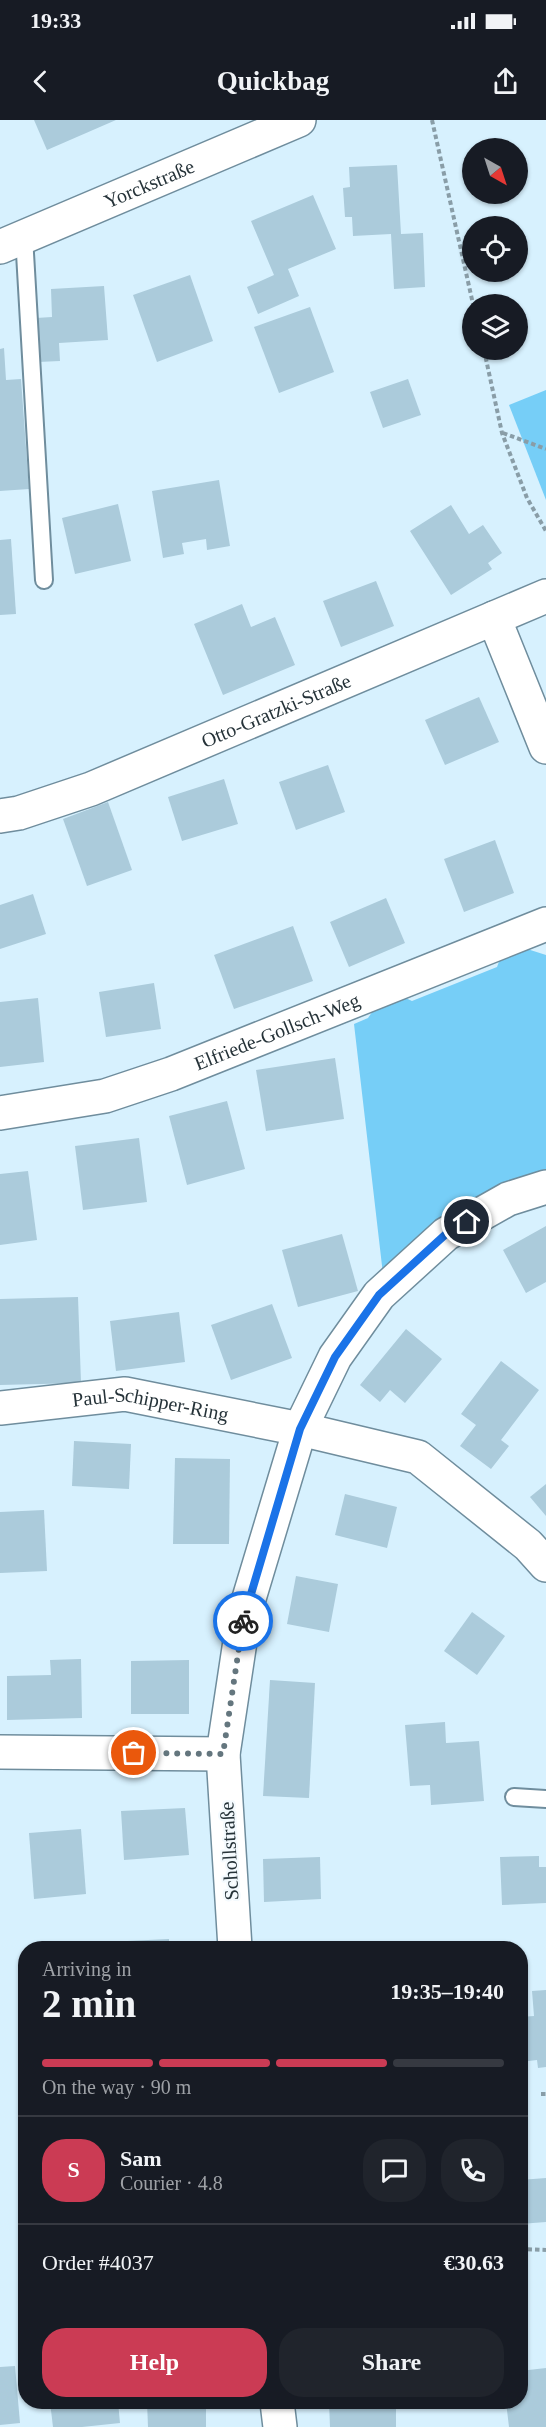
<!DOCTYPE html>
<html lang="en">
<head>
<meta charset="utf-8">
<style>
	:root { --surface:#171b24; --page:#20242c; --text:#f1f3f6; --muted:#9ea1a6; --line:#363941; --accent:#cb3b54 }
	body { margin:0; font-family:"Times New Roman",serif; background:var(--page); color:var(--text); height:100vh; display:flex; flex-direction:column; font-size:22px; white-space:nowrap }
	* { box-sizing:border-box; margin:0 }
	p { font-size:20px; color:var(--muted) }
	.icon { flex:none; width:33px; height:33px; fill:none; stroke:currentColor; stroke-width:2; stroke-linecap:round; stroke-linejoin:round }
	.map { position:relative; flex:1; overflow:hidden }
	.sheet { position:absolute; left:18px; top:1821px; width:510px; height:468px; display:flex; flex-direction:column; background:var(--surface); border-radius:24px; box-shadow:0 2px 4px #0004 }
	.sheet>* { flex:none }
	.needle { width:39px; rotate:141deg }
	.tools { position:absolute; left:462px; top:18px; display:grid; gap:12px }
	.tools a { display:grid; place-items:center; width:66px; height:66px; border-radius:50%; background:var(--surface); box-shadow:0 2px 4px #0004; font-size:30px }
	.pin { position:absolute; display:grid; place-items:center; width:51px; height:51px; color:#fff; margin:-26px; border:3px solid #fff; border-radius:50%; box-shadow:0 2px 6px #0007 }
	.courier { position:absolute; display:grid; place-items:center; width:60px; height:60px; margin:-30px; border:4px solid #1a73e8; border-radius:50%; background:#fff; color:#222; box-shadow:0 2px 8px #0007 }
	.overview em { font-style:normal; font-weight:600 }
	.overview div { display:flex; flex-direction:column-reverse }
	.overview { display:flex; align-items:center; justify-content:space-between; height:102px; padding:0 24px }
	h1 { font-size:39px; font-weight:600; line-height:45px }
	.bar { display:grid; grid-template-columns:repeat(4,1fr); gap:9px 6px; align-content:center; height:72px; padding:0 24px }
	.bar i { height:8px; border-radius:4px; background:var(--line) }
	.bar .selected { background:var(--accent) }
	.bar p { grid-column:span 4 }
	.line { display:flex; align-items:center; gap:15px; padding:0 24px; border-top:2px solid var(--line) }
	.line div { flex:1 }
	.round { display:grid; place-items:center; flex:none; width:63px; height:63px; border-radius:24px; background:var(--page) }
	.cta { display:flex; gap:12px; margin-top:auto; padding:12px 24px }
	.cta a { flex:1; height:69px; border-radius:24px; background:var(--accent); color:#fff; font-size:24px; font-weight:600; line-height:69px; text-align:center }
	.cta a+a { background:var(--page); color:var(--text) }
	.status { display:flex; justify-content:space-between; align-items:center; height:42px; padding:0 30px; background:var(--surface); direction:ltr }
	.status svg { height:16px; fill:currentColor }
	header { display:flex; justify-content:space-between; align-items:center; height:78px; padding:0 24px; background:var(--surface); font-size:27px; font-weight:600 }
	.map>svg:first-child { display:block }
</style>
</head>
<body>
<div class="status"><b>19:33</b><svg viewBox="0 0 49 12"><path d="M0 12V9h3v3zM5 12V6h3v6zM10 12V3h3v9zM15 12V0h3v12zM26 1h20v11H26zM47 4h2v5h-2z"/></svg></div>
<header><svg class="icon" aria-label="back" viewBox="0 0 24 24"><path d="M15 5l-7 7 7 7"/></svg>Quickbag<svg class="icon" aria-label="share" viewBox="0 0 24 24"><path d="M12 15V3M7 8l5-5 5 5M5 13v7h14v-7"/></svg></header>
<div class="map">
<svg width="546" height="2307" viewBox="0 0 546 2307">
	<rect width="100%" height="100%" fill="#d7f1fe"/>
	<g fill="#76cef7">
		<path d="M546,270V380L509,285Z"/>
		<path d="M524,828L546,835V1059L501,1077L485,1072L443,1097L409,1124L410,1136L384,1163L354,904L368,898L379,882L397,874L412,881L497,847L503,831Z"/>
	</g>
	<g fill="#abcbdb">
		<path d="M34,0H116L47,30Z"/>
		<path d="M397,45L401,114L423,113L425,167L394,169L391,114L353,116L352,97H345L343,68L350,67L349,47Z"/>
		<path d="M313,75L336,129L288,149L299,176L258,194L247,167L274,155L251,101Z"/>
		<path d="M190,155L213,221L157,242L133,175Z"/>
		<path d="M104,166L108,220L59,223L60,241L38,242L36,198L52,197L51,169Z"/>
		<path d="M310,187L334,252L279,273L254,207Z"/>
		<path d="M4,228L6,260L21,259L29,369L0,371V229Z"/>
		<path d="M408,259L421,295L383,308L370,272Z"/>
		<path d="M219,360L230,426L207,430L206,419L182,423L184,434L163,438L152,371Z"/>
		<path d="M118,384L131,441L75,454L62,398Z"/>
		<path d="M451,385L469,414L483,405L502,433L488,443L492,449L451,475L410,411Z"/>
		<path d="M11,419L16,494L0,495V420Z"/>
		<path d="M376,461L394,506L341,527L323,481Z"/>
		<path d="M242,484L251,507L275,497L295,545L223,575L194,504Z"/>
		<path d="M479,577L499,622L445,645L425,600Z"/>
		<path d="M328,645L345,692L296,710L279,662Z"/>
		<path d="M224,659L238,704L182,721L168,677Z"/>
		<path d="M108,682L132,750L87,766L63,699Z"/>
		<path d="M495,720L514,773L464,792L444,739Z"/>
		<path d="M33,774L46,814L0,829V785Z"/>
		<path d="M386,778L405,823L349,847L330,802Z"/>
		<path d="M293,806L313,861L234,889L214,835Z"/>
		<path d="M154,863L161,909L106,917L99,872Z"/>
		<path d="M38,878L44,942L0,947V882Z"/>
		<path d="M335,938L344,999L266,1011L256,950Z"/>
		<path d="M227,981L245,1049L187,1065L169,996Z"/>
		<path d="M139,1018L147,1082L83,1090L75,1026Z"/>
		<path d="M28,1051L37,1120L0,1125V1054Z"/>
		<path d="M546,1106V1162L526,1173L503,1130Z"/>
		<path d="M342,1114L358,1171L298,1187L282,1130Z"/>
		<path d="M78,1177L81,1263L0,1265V1179Z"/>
		<path d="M272,1184L292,1238L231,1260L211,1205Z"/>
		<path d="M179,1192L185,1242L116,1251L110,1201Z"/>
		<path d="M406,1209L442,1239L405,1283L390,1270L380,1282L360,1265Z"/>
		<path d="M501,1241L539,1270L501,1320L509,1326L491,1349L460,1326L476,1305L461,1294Z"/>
		<path d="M74,1321L131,1324L129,1369L72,1366Z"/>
		<path d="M175,1338L230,1339L229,1424H173Z"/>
		<path d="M546,1364V1396L530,1377Z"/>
		<path d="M345,1374L397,1387L387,1428L335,1415Z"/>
		<path d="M44,1390L47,1451L0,1453V1392Z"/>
		<path d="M296,1456L338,1464L329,1512L287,1504Z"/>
		<path d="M472,1492L505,1516L477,1555L444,1531Z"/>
		<path d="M81,1539L82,1598L7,1600V1556L51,1555L50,1540Z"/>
		<path d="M189,1540V1594H131V1541Z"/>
		<path d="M270,1560L315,1563L309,1678L263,1676Z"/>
		<path d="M445,1602L446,1623L479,1621L484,1681L431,1685L430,1665L410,1666L405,1605Z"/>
		<path d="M185,1688L189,1735L124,1740L121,1691Z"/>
		<path d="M81,1709L86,1774L34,1779L29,1713Z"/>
		<path d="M539,1736V1747H546V1783L502,1785L500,1737Z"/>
		<path d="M320,1737L321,1779L264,1782L263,1739Z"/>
		<path d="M169,1819V1828H86V1823Z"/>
		<path d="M546,1870V1947L538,1948L537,1940L520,1942V1897L534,1896L532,1871Z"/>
		<path d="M546,2058V2102L520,2104V2060Z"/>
		<path d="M15,2246L20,2303L0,2305V2247Z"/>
		<path d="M546,2248V2307H509L506,2282H520V2251Z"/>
		<path d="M50,2282H118L120,2303L82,2307H53Z"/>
		<path d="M147,2282H206V2307H148Z"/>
		<path d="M329,2282H396V2307H330Z"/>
	</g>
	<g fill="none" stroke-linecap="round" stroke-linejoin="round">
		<g stroke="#6f8d9d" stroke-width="20">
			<g id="service">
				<path d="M24,116L44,460"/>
				<path d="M514,1677L546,1679"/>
			</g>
		</g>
		<g stroke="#6f8d9d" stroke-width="36">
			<g id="minor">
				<path id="s1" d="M0,127L299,0"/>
				<path d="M494,498L546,627"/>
				<path id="s2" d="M0,696L19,693L91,669L546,476"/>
				<path id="s3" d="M0,993L105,976L171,954L546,804"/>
				<path id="s4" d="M0,1288L125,1274L300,1309L418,1337L528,1425L546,1445"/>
				<path d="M0,1632L223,1634"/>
				<path d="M235,1828L223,1634L244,1495L300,1309L335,1237L379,1175L446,1114L508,1079L546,1067"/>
				<path d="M277,2282L280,2307"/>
			</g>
		</g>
		<g stroke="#899da7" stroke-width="4" stroke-dasharray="4.5 3" stroke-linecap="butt">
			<path d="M432,0L473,184"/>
			<path d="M484,230L502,313L527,378L546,411"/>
			<path d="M503,313L546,329"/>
			<path d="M541,1974H546"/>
			<path d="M520,2129L546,2130"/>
		</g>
		<use href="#service" stroke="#fff" stroke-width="16"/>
		<use href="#minor" stroke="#fff" stroke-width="33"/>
	</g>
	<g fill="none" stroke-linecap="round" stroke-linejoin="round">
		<path stroke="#64767e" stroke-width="6" stroke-dasharray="0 10.8" d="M134,1633L223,1634L243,1501"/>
		<path stroke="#1a73e8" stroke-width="8" d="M243,1501L300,1309L335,1237L379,1175L446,1114L467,1102"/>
	</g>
	<g text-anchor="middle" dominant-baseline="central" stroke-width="4.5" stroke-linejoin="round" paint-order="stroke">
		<g font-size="20" fill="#263339" stroke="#f4fafe">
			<text stroke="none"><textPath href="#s1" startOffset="162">Yorckstraße</textPath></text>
			<text stroke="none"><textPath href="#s2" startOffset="296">Otto-Gratzki-Straße</textPath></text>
			<text stroke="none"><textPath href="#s3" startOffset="290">Elfriede-Gollsch-Weg</textPath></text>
			<text stroke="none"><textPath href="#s4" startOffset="152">Paul-Schipper-Ring</textPath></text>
			<text transform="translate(229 1731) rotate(-93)">Schollstraße</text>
		</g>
	</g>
</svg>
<div class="tools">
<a><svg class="needle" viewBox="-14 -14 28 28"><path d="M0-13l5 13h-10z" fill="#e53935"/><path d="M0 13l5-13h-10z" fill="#9ea1a6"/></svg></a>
<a><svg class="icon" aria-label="locate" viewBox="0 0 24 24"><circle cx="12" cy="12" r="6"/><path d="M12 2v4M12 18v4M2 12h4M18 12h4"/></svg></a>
<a><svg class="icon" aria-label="layers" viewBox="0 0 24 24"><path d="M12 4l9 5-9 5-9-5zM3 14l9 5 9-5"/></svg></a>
</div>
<div class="pin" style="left:134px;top:1633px;background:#ea580c"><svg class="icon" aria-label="bag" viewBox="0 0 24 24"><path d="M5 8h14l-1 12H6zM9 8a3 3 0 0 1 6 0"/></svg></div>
<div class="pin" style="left:467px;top:1102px;background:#1f2937"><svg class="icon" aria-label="home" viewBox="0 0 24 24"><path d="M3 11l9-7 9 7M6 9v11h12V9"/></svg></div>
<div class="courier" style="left:243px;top:1501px"><svg class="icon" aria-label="bike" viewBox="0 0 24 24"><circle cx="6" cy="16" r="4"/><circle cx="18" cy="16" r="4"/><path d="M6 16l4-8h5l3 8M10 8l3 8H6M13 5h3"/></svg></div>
<section class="sheet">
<div class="overview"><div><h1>2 min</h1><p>Arriving in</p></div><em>19:35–19:40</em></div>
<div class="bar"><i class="selected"></i><i class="selected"></i><i class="selected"></i><i></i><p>On the way · 90 m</p></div>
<div class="line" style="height:108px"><b class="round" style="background:var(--accent);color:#fff">S</b><div><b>Sam</b><p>Courier · 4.8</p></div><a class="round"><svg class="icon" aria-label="chat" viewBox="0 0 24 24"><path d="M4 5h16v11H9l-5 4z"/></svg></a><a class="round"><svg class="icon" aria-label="phone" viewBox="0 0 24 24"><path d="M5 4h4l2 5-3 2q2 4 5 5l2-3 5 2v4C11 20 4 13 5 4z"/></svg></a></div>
<div class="line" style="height:78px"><div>Order #4037</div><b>€30.63</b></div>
<div class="cta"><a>Help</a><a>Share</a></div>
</section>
</div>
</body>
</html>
